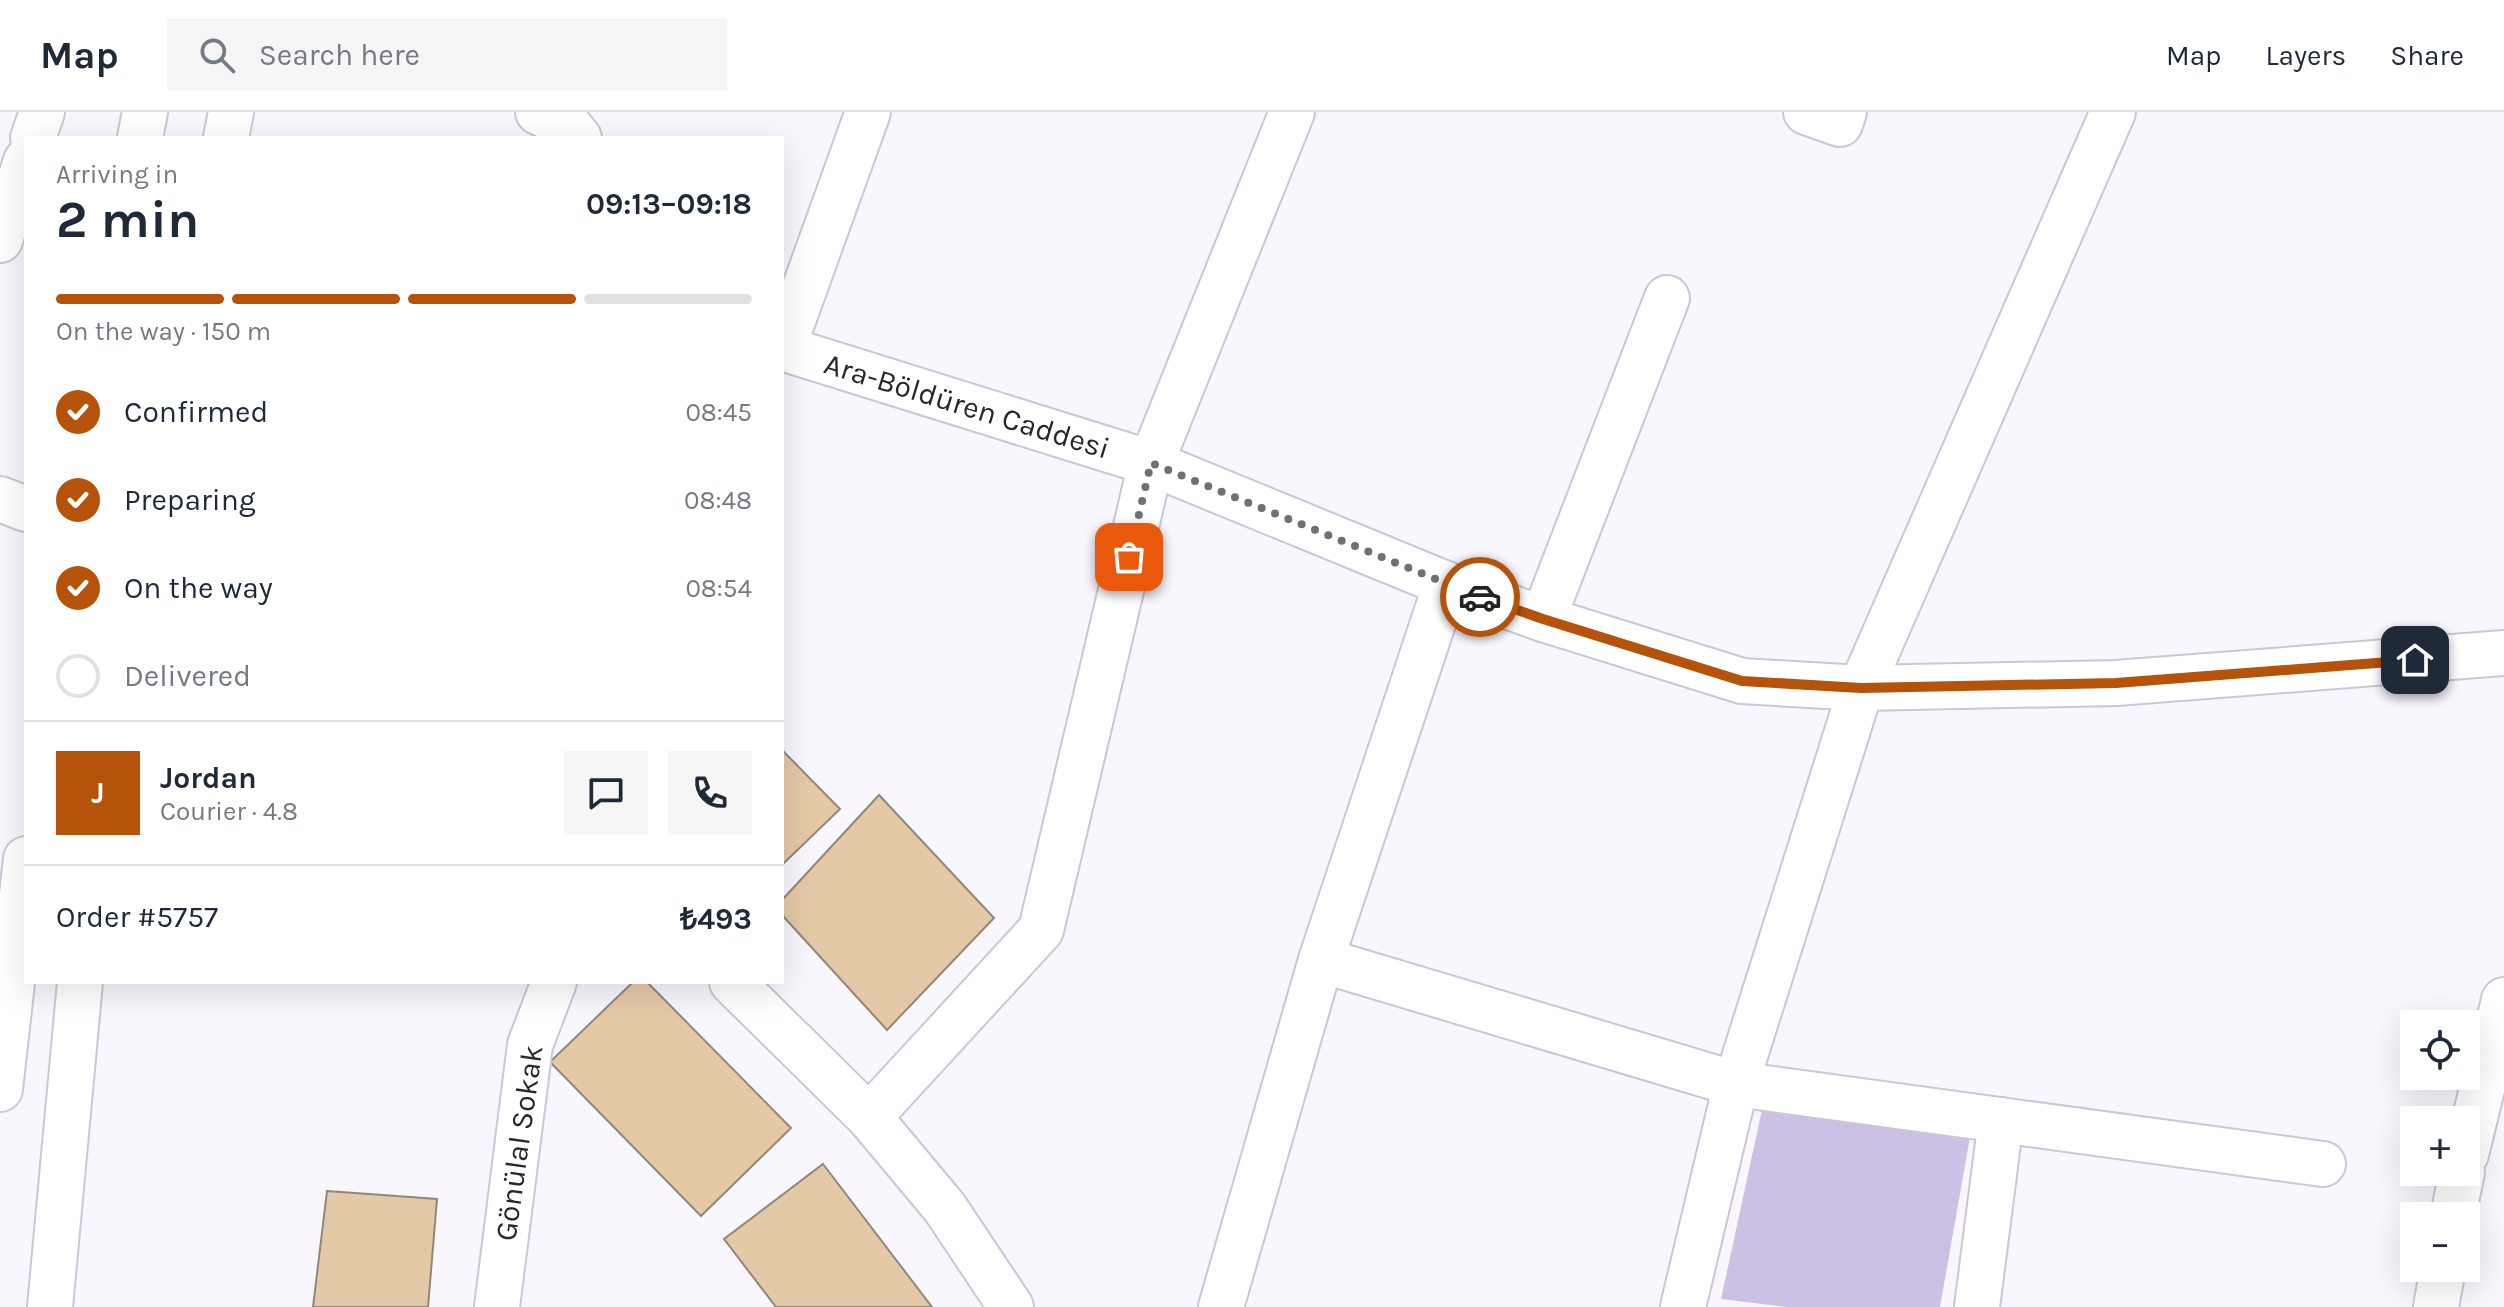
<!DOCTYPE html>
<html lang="en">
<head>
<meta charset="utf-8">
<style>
	:root { --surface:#fff; --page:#f6f6f7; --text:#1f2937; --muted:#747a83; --line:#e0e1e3; --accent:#b45309 }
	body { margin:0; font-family:Karla,sans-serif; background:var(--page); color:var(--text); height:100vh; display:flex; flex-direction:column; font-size:30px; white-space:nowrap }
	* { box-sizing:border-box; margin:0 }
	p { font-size:26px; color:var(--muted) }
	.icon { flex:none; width:44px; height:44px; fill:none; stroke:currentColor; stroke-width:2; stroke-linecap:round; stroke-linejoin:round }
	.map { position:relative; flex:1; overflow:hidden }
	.details { position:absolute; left:24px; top:24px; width:760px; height:848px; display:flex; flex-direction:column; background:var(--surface); border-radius:0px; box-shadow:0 8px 32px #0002 }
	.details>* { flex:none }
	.controls { position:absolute; left:2400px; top:898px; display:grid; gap:16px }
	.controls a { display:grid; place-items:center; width:80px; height:80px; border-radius:0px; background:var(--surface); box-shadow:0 8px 32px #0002; font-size:40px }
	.pin { position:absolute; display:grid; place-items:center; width:68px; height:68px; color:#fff; margin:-34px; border-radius:16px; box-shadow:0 4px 12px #0006 }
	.courier { position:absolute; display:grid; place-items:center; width:80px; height:80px; margin:-40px; border:6px solid #b45309; border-radius:50%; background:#fff; color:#222; box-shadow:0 2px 10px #0007 }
	.overview em { font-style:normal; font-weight:700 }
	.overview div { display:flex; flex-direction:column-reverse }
	.overview { display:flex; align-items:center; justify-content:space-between; height:136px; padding:0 32px }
	h1 { font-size:52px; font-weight:700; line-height:60px }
	.bar { display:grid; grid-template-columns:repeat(4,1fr); gap:12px 8px; align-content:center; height:96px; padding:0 32px }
	.bar i { height:10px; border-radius:6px; background:var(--line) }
	.bar .current { background:var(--accent) }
	.bar p { grid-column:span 4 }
	.line { display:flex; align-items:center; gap:20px; padding:0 32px; border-top:2px solid var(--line) }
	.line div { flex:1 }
	.round { display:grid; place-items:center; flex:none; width:84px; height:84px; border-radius:0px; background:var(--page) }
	ol { padding:0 32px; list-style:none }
	li { display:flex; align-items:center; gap:24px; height:88px }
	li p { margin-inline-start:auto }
	li .icon { padding:8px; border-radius:50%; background:var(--accent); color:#fff; stroke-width:4 }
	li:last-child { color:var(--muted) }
	li i { width:44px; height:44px; border:4px solid var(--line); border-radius:50% }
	header { display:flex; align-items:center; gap:48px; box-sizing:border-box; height:112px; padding:0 40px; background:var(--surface); border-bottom:2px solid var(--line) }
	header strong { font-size:38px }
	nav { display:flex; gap:44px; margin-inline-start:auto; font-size:28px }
	.search { width:560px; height:72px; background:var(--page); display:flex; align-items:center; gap:20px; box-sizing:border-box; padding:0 28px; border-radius:0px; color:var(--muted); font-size:30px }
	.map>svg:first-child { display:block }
</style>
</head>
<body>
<header>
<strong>Map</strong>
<div class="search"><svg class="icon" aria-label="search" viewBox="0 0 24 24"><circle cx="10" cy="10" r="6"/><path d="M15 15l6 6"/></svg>Search here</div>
<nav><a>Map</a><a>Layers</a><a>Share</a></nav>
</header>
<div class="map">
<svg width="2504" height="1195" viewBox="0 0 2504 1195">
	<rect width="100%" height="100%" fill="#f9f7fd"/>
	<path fill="#ccc1e4" d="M1765,984L1970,1025L1940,1195H1787L1721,1187Z"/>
	<g fill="#e4c9a7" stroke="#91877b" stroke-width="2">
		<path d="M782,638L840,697L782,753Z"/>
		<path d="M879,683L994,806L887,918L782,803V788Z"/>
		<path d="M633,870H647L791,1016L701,1104L550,950Z"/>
		<path d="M823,1052L932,1195H776L724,1127Z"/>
		<path d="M327,1079L437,1087L428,1195H313Z"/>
	</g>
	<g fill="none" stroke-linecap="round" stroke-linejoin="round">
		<g stroke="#cbc7d6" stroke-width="48">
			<g id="minor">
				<path d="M1806,0L1840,12L1844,0"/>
				<path d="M33,26L42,0"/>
				<path d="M0,128L26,49"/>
				<path d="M783,236L868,0"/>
				<path d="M1543,507L1667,186"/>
				<path d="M1321,848L1736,972L2323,1052"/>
				<path d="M732,870L869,1005L945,1096L1011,1195"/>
				<path d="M869,1005L1041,818L1151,351L1292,0"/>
				<path d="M2466,1042L2504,888"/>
				<path d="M2453,1104L2462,1060"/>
				<path d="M497,1195L530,933L554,870"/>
				<path d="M1221,1195L1321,848L1446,472"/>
				<path d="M1683,1195L1736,972L1861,576L2113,0"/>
				<path d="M1977,1195L2001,1008"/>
				<path d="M2436,1195L2443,1156"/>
			</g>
		</g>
		<g stroke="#cbc7d6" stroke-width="48">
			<g id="tertiary">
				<path d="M538,0L570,15L579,26"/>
				<path d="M782,236L1151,351L1446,472L1543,507L1742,569L1861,576L2116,571L2504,541"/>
				<path d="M0,387L26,397"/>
			</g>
		</g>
		<g stroke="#cbc7d6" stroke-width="48">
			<g id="primary">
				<path d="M140,26L145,0"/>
				<path d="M226,26L231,0"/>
				<path d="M0,977L26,747"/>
				<path d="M50,1195L80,870"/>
			</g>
		</g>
		<use href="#minor" stroke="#fff" stroke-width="44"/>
		<use href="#tertiary" stroke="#fff" stroke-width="44"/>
		<use href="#primary" stroke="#fff" stroke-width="44"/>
	</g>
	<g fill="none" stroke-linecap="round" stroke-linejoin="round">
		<path stroke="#716f75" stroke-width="8" stroke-dasharray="0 14.4" d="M1129,445L1151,351L1480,485"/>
		<path stroke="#b45309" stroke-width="10" d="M1480,485L1543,507L1742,569L1861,576L2116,571L2415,548"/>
	</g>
	<g text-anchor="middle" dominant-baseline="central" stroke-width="6" stroke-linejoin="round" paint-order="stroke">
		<g font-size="30" fill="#28262c" stroke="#fff">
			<text transform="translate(967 294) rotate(17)">Ara-Böldüren Caddesi</text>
			<text transform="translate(519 1031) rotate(-82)">Gönülal Sokak</text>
		</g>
	</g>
</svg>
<div class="controls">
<a><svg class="icon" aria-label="locate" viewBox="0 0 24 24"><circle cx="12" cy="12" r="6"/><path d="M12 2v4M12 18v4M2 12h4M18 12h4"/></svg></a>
<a>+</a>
<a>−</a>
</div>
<div class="pin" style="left:1129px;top:445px;background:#ea580c"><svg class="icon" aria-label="bag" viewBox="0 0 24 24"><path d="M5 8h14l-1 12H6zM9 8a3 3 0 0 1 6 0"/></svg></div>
<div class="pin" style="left:2415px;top:548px;background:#1f2937"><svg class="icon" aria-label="home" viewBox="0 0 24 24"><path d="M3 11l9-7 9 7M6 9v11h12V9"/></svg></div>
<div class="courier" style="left:1480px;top:485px"><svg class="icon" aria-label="car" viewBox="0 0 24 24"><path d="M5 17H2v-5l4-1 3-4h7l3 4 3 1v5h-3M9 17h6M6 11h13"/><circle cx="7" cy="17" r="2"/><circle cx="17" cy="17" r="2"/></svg></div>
<section class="details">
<div class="overview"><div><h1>2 min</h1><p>Arriving in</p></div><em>09:13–09:18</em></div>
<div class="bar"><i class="current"></i><i class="current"></i><i class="current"></i><i></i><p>On the way · 150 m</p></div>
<ol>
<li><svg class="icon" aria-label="check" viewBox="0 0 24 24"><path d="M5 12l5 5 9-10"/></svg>Confirmed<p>08:45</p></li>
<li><svg class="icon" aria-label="check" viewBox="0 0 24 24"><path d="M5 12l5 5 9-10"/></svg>Preparing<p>08:48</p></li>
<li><svg class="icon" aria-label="check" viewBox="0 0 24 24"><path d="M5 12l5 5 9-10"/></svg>On the way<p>08:54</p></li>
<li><i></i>Delivered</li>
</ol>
<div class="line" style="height:144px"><b class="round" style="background:var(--accent);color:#fff">J</b><div><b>Jordan</b><p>Courier · 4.8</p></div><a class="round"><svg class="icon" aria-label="chat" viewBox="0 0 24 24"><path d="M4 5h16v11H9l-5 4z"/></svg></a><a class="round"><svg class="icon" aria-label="phone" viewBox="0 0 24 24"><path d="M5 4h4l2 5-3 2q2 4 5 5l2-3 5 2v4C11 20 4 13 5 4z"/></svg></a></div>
<div class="line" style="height:104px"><div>Order #5757</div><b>₺493</b></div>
</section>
</div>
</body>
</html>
